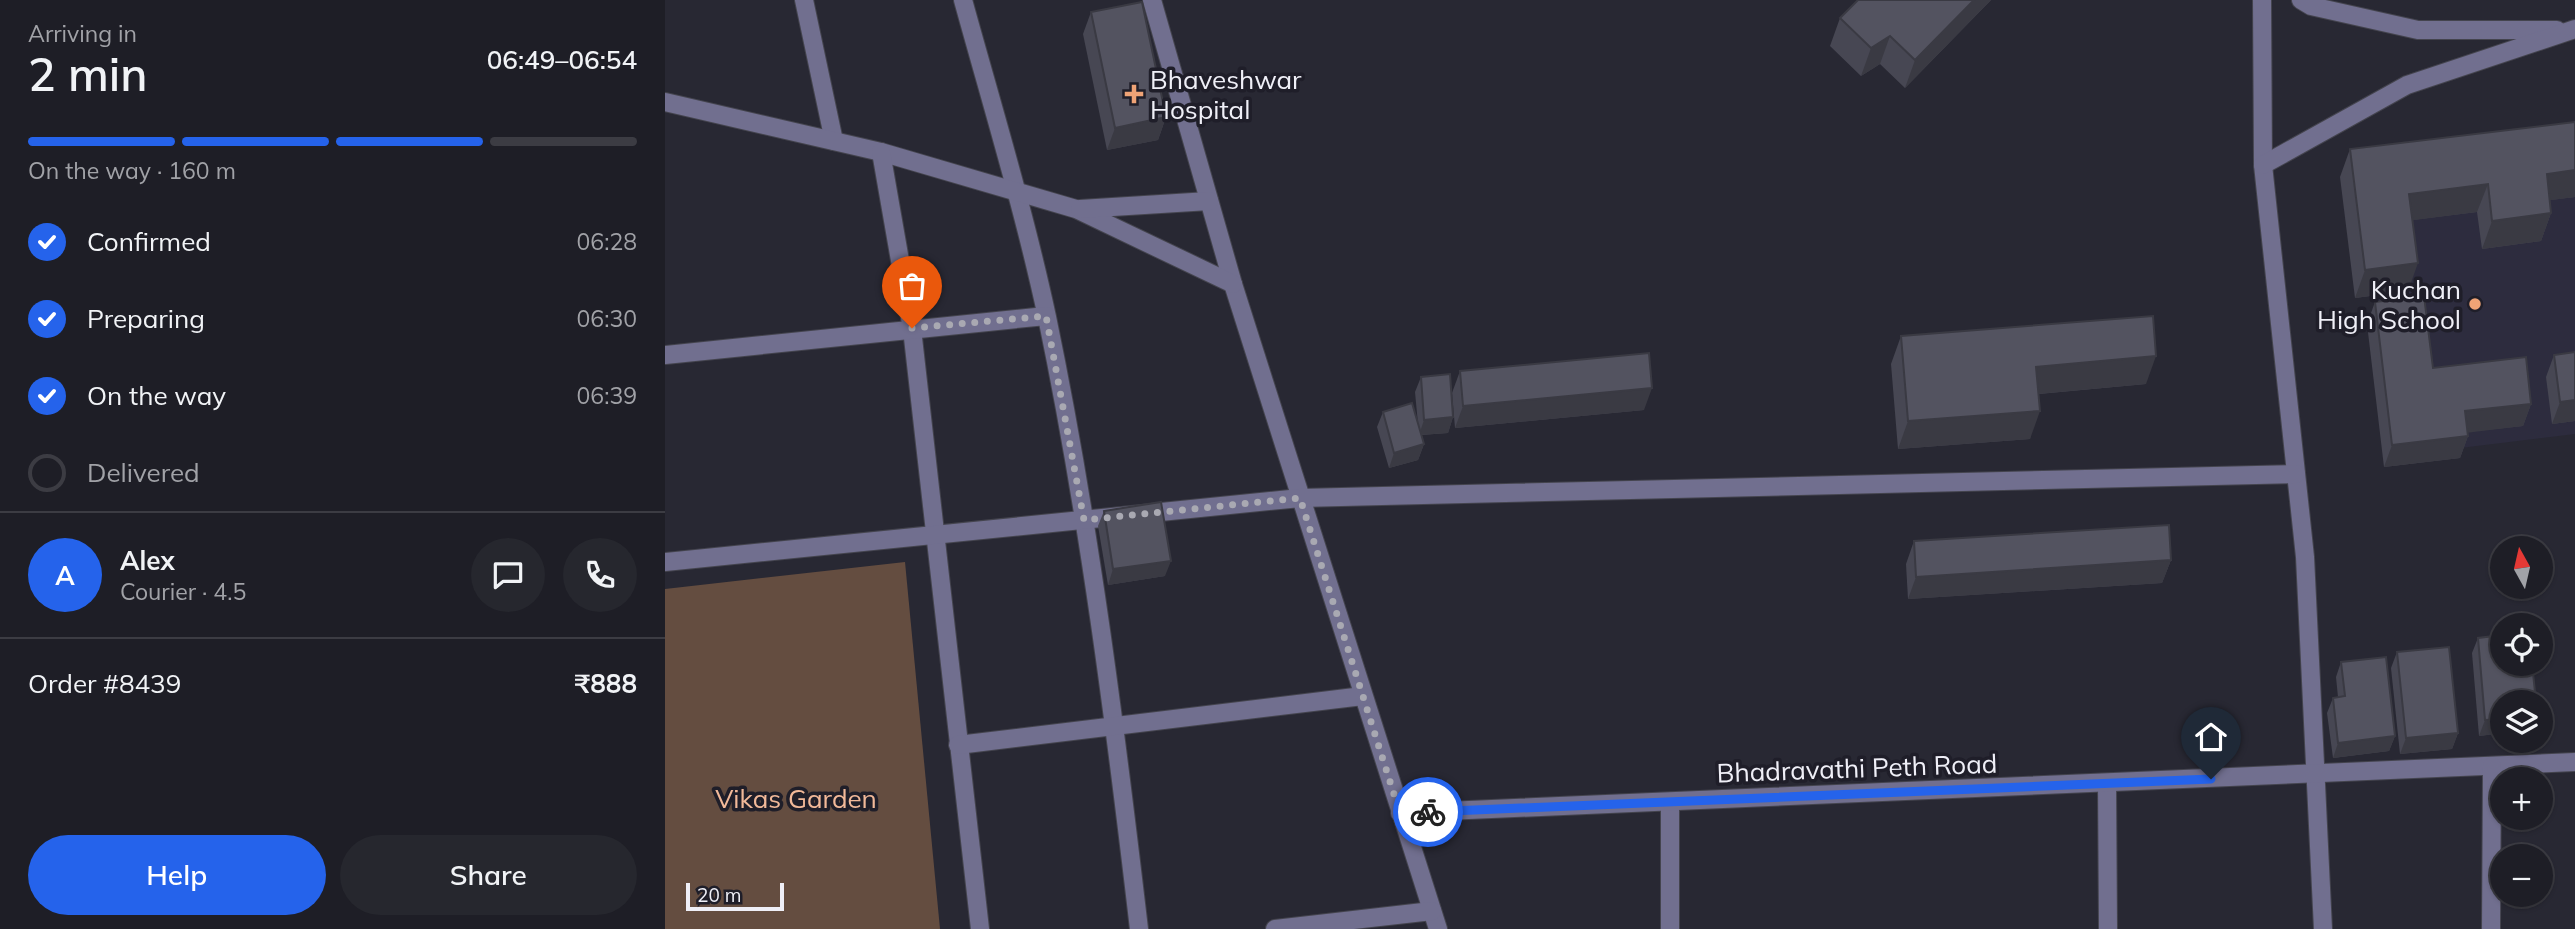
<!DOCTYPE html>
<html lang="en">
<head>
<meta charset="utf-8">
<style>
	:root { --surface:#1e1e26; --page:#26272e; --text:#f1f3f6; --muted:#a1a2a7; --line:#3c3c43; --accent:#2563eb }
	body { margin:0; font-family:Mulish,sans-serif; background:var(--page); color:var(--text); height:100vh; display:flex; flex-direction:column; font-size:26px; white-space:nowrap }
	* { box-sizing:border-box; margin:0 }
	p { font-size:23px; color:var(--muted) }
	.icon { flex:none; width:38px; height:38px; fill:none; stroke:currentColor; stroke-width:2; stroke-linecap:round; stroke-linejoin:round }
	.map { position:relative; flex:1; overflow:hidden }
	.side { display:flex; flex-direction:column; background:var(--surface); width:665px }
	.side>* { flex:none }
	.needle { width:46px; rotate:352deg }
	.controls { position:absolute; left:1825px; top:536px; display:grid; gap:14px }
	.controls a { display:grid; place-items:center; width:63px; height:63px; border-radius:50%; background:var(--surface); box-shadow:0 2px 5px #0004,0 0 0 2px var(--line); font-size:35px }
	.scale { position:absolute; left:21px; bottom:18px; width:98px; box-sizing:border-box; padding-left:7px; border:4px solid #efeff7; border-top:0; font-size:19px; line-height:24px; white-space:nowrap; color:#efeff7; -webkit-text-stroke:5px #1f1e29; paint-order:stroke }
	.pin { position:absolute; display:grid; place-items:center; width:60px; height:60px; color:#fff; margin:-72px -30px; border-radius:50% 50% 50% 0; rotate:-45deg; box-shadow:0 0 7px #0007 }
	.pin .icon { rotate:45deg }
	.courier { position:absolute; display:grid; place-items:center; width:70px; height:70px; margin:-35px; border:5px solid #2563eb; border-radius:50%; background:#fff; color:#222; box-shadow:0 2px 9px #0007 }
	.head em { font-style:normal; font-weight:600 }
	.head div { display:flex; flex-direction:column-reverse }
	.head { display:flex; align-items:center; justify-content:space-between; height:119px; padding:0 28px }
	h1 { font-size:46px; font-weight:600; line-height:52px }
	.bar { display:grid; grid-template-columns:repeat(4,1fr); gap:10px 7px; align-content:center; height:84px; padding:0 28px }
	.bar i { height:9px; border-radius:5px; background:var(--line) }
	.bar .selected { background:var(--accent) }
	.bar p { grid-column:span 4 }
	.line { display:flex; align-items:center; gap:18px; padding:0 28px; border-top:2px solid var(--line) }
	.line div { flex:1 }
	.round { display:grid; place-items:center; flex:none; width:74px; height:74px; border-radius:37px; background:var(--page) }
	ol { padding:0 28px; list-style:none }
	li { display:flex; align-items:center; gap:21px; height:77px }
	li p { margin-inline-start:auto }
	li .icon { padding:7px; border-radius:50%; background:var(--accent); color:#fff; stroke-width:4 }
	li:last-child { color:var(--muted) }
	li i { width:38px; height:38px; border:4px solid var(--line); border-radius:50% }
	.button { display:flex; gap:14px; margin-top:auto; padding:14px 28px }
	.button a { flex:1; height:80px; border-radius:42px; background:var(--accent); color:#fff; font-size:28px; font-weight:600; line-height:80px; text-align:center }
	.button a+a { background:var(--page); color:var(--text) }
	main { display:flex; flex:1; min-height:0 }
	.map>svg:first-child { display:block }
</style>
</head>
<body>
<main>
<section class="side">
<div class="head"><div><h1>2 min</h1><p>Arriving in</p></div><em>06:49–06:54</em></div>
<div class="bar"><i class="selected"></i><i class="selected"></i><i class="selected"></i><i></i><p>On the way · 160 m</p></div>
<ol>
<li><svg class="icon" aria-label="check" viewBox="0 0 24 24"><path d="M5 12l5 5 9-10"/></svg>Confirmed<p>06:28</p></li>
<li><svg class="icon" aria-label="check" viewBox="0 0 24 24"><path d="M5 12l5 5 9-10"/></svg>Preparing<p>06:30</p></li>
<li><svg class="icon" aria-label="check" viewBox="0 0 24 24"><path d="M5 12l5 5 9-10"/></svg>On the way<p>06:39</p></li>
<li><i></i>Delivered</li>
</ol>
<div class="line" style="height:126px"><b class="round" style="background:var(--accent);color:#fff">A</b><div><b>Alex</b><p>Courier · 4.5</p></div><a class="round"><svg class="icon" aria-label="chat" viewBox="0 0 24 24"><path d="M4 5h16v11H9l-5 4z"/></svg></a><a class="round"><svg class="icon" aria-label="phone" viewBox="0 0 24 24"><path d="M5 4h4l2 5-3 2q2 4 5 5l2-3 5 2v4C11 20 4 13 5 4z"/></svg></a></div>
<div class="line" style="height:91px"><div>Order #8439</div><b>₹888</b></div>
<div class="button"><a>Help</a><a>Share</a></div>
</section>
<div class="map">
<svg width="1910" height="929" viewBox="0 0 1910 929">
	<rect width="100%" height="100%" fill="#282833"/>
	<path fill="#2d2c3e" d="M1910,152V434L1730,456L1693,174Z"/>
	<path fill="#644d40" d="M240,562L275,929H0V589Z"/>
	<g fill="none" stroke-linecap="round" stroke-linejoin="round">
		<g stroke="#44444e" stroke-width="20">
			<g id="minor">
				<path d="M139,0L169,141"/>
				<path d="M298,0C327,105 359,210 382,317C424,519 450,724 474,929"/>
				<path d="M487,0L568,284L773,929"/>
				<path d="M1597,0L1598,165L1640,557L1658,929"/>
				<path d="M1636,0L1646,6L1753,30H1892"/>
				<path d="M0,102L216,152L411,209L568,284"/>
				<path d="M216,152L247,329L315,929"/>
				<path d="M1598,165L1742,85L1910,29"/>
				<path d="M415,209L544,201"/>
				<path d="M0,355L381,316"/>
				<path d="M0,562L635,498L1631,474"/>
				<path d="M293,745L698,696"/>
				<path d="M1442,783L1443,929"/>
				<path d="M1005,802V929"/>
				<path d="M735,813L1910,762"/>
				<path d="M610,929L767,911"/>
				<path d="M1826,929L1827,766"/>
			</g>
		</g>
		<use href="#minor" stroke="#716f8f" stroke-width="18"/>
	</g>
	<g fill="#474753">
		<path d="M1193,0H1326L1240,88L1215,64L1196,76L1165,46L1175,18Z"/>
		<path d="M426,12L501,117L493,140L442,150L418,34Z"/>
		<path d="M1910,122V197L1885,200L1886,213L1876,241L1817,249L1812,212L1747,220L1743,291L1690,298L1675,177L1685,149Z"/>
		<path d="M1710,302L1768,368L1866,404L1858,426L1802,432L1803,436L1795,458L1719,467L1702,324Z"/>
		<path d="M1236,336L1481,384L1374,394L1365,439L1233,449L1226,364Z"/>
		<path d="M1889,355L1910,421L1887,424L1881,377Z"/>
		<path d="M795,371L979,410L790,428L787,393Z"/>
		<path d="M756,377L788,417L783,433L756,435L759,444L753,460L724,468L712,427L718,412L753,424L750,392Z"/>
		<path d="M439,511L500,576L443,585L433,526Z"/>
		<path d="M1249,541L1506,560L1497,583L1243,599L1241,564Z"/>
		<path d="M1813,638L1838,702V733L1814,736L1807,653Z"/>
		<path d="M1732,652L1793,733L1787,749L1735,754L1726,668Z"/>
		<path d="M1676,662L1730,736L1724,751L1668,758L1662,713L1668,698L1673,697L1671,677Z"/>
	</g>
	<g fill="#3a3a43">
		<path d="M1309,0H1326L1240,88L1250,60Z"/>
		<path d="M1225,36L1215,64L1196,76L1206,48Z"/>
		<path d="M501,117L493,140L442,150L450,128Z"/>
		<path d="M1910,170V197L1872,202L1882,174Z"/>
		<path d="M1823,184L1812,212L1734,222L1744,194Z"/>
		<path d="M1886,213L1876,241L1817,249L1827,221Z"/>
		<path d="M1753,263L1743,291L1690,298L1700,270Z"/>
		<path d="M1491,356L1481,384L1361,395L1371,367Z"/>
		<path d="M987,388L979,410L790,428L798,406Z"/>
		<path d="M1910,400V421L1887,424L1895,402Z"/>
		<path d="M1866,404L1858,426L1792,434L1800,411Z"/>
		<path d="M1375,411L1365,439L1233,449L1243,421Z"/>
		<path d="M788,417L783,433L754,435L759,420Z"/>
		<path d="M1803,436L1795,458L1719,467L1727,445Z"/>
		<path d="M759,444L753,460L724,468L729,453Z"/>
		<path d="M1506,560L1497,583L1243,599L1251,577Z"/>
		<path d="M506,561L500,576L443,585L448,569Z"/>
		<path d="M1838,719V733L1814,736L1820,720Z"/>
		<path d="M1793,733L1787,749L1735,754L1741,738Z"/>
		<path d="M1730,736L1724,751L1668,758L1673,743Z"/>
	</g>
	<g fill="#535360" stroke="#3a3a43" stroke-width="2">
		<path d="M1193,0H1309L1250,60L1225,36L1206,48L1175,18Z"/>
		<path d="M477,2L501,117L450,128L426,12Z"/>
		<path d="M1910,122V170L1882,174L1886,213L1827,221L1823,184L1744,194L1753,263L1700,270L1685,149Z"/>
		<path d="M1759,296L1768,368L1861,357L1866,404L1800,411L1803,436L1727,445L1710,302Z"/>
		<path d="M1488,316L1491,356L1371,367L1375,411L1243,421L1236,336Z"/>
		<path d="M1910,352V400L1895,402L1889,355Z"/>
		<path d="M984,353L987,388L798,406L795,371Z"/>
		<path d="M785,374L788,417L759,420L756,377Z"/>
		<path d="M747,403L759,444L729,453L718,412Z"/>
		<path d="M496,502L506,561L448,569L439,511Z"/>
		<path d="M1504,525L1506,560L1251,577L1249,541Z"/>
		<path d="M1838,635V663H1867L1871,702H1838V719L1820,720L1813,638Z"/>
		<path d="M1784,647L1793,733L1741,738L1732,652Z"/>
		<path d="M1721,657L1730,736L1673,743L1668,698L1680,696L1676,662Z"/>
	</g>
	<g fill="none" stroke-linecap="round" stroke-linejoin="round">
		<path stroke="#a9a9b2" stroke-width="7" stroke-dasharray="0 12.6" d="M247,328L381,316L419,520L635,498L735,813L763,812"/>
		<path stroke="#2563eb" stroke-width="9" d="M763,812L1546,779"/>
	</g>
	<g fill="#efa376" stroke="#1f1e29" stroke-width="2.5">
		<path d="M465.5 83.5h7v7h7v7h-7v7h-7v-7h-7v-7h7z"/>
		<circle cx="1810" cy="304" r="7"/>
	</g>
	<g text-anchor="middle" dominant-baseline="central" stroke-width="7" stroke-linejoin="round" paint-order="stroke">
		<g font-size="26" fill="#efeff7" stroke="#1f1e29" text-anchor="start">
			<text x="485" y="79">Bhaveshwar<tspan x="485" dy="30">Hospital</tspan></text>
			<text x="1796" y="289" text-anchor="end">Kuchan<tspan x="1796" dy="30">High School</tspan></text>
		</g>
		<g font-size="26" fill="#efeff7" stroke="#1f1e29">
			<text transform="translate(1192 768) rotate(-2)">Bhadravathi Peth Road</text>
		</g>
		<g font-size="26" fill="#f2b999" stroke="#1f1e29">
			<text x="131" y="798">Vikas Garden</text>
		</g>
	</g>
</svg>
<div class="controls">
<a><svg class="needle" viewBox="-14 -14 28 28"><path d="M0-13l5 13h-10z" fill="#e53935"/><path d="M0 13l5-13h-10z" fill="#a1a2a7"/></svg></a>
<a><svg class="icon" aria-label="locate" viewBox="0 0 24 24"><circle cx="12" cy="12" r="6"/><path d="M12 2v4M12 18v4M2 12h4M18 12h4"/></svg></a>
<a><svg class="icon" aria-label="layers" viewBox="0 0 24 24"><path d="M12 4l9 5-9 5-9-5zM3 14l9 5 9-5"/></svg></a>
<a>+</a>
<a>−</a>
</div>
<div class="scale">20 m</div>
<div class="pin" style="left:247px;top:328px;background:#ea580c"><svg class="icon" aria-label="bag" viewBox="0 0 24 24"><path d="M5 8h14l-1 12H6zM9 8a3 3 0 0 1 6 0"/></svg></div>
<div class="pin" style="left:1546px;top:779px;background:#1f2937"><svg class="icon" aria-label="home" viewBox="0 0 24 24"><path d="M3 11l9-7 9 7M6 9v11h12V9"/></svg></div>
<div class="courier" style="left:763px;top:812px"><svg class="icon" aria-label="bike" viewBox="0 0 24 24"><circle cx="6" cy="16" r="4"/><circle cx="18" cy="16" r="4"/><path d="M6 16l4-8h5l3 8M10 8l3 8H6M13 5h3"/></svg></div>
</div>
</main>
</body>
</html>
